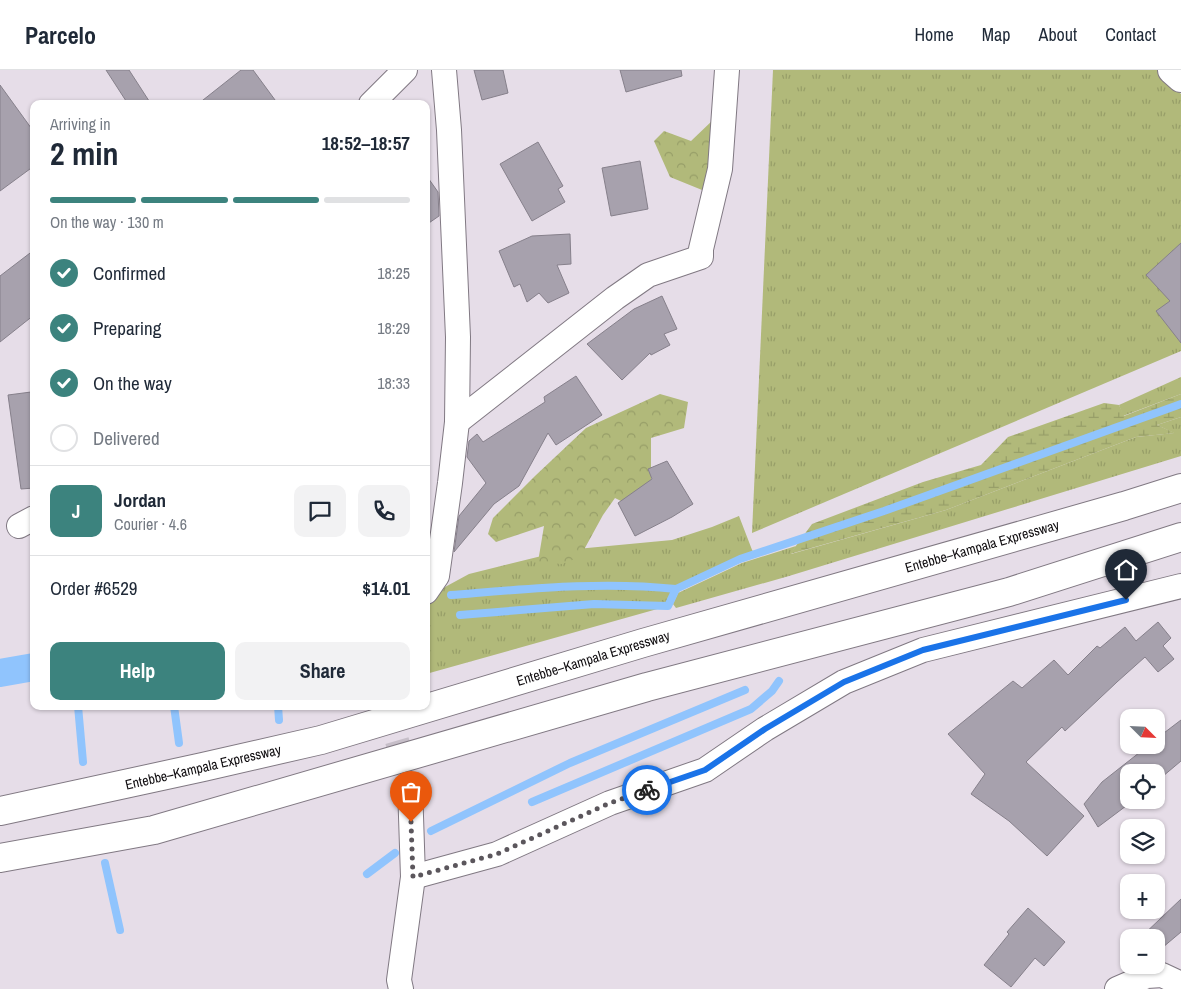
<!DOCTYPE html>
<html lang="en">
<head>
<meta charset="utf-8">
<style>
	:root { --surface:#fff; --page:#f2f2f3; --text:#1f2937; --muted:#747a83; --line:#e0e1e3; --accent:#3c837e }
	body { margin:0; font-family:"Archivo Narrow",sans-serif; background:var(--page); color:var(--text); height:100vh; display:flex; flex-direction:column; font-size:19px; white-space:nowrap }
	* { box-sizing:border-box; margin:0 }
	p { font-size:16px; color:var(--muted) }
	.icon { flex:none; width:28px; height:28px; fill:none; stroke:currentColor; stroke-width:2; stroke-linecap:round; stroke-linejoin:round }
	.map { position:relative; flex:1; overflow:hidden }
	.side { position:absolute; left:30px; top:30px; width:400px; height:610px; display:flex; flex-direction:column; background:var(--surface); border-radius:10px; box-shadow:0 1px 4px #0004 }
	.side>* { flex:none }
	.needle { width:32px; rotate:114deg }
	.buttons { position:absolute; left:1120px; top:639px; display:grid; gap:10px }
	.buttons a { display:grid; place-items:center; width:45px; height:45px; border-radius:10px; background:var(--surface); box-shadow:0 1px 4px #0004; font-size:25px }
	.pin { position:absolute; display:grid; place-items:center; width:42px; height:42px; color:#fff; margin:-51px -21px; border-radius:50% 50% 50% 0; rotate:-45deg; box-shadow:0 0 5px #0007 }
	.pin .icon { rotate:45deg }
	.courier { position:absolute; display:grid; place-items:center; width:50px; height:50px; margin:-25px; border:4px solid #1a73e8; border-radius:50%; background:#fff; color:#222; box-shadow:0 1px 6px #0007 }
	.overview em { font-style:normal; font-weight:700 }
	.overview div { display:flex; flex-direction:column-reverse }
	.overview { display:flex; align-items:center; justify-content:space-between; height:85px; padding:0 20px }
	h1 { font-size:32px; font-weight:700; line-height:38px }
	.bar { display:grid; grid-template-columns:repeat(4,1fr); gap:8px 5px; align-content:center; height:60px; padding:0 20px }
	.bar i { height:6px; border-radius:4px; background:var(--line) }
	.bar .current { background:var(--accent) }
	.bar p { grid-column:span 4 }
	.line { display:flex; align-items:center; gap:12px; padding:0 20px; border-top:1px solid var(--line) }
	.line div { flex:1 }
	.round { display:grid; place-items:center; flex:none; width:52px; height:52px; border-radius:10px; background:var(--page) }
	ol { padding:0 20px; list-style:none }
	li { display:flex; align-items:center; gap:15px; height:55px }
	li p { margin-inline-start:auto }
	li .icon { padding:5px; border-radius:50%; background:var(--accent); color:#fff; stroke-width:4 }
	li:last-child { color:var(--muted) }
	li i { width:28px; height:28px; border:2px solid var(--line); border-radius:50% }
	.action { display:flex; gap:10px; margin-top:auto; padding:10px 20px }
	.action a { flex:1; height:58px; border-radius:10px; background:var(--accent); color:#fff; font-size:20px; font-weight:700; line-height:58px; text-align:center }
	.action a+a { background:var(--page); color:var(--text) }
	header { display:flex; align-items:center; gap:30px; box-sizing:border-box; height:70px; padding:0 25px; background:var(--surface); border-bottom:1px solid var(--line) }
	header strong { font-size:24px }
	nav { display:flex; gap:28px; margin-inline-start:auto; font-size:18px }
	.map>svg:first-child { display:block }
</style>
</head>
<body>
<header>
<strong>Parcelo</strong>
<nav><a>Home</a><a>Map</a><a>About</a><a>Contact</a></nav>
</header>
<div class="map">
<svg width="1181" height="919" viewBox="0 0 1181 919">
	<defs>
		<pattern id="grass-tufts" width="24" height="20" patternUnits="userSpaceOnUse" patternTransform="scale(1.25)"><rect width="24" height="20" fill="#b1b97a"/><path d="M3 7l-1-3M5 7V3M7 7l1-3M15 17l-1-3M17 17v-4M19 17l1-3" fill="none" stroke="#979e68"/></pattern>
		<pattern id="forest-crowns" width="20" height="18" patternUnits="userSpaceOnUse" patternTransform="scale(1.25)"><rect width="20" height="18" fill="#b1b97a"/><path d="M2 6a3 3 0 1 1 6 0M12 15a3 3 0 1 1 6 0" fill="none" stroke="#979e68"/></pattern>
		<pattern id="wetland-marsh" width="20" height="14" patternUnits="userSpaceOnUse" patternTransform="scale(1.25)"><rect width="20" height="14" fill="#b1b97a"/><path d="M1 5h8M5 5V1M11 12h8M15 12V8" fill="none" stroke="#979e68"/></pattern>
	</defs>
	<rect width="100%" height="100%" fill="#e6dde8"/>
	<g fill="url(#grass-tufts)">
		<path d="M773,0H1157L1181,24V281L752,463Z"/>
		<path d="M1181,307V324L1123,346L1119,335Z"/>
		<path d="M1181,347V386L789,506L676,538L673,534L678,523L742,493L796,476L791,484L946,440L1136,367L1174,363L1157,355Z"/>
		<path d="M739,446L754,485L740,489L676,519L668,536L426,604V538L445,517L469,504L566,480L672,470L712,457Z"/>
	</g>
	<g fill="url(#forest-crowns)">
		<path d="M714,49L707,122L670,107L654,71L664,61L691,71Z"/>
		<path d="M660,324L688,332L684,358L651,368V430L635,438L615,428L603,445L580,487L562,494L538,492L544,456L496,472L488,464L493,448L535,406L586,358Z"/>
	</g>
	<path fill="url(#wetland-marsh)" d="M1181,324V347L1157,355L1175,363L1136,367L946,440L790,484L812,454L923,412L981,395L1008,367L1104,333L1119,335L1124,346Z"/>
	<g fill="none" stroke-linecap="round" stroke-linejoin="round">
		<g stroke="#90c4fd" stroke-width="8">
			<path d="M451,525C526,519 601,511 676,519"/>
			<path d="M460,545L594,534L668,536L676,519L740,489L884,441L1181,334"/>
			<path d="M78,636L83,692"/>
			<path d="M174,636L179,673"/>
			<path d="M278,636L279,650"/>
			<path d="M532,732L751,639L772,621L779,611"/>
			<path d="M431,761L570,693L745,620"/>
			<path d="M105,793L120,860"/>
			<path d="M367,804L395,783"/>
		</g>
		<path stroke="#90c4fd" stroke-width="28" d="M0,603L34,597"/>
	</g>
	<g fill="#a7a1ad" stroke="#86808b">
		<path d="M106,0H129L151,34H128Z"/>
		<path d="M241,0H253L278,34H198Z"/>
		<path d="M474,0H503L508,23L482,30Z"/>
		<path d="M620,0H681L682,6L626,22Z"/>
		<path d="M0,15L34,62V96L0,121Z"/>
		<path d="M538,72L563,116L558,119L565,132L532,151L500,94Z"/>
		<path d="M640,91L648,139L611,146L602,98Z"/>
		<path d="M426,105L438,122L439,146L426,155Z"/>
		<path d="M570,164L571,194L557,195L569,223L548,233L539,223L527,232L520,214L514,217L499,181L532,166Z"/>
		<path d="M1181,173V273L1156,241L1170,231L1146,205Z"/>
		<path d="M34,180V245L0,272V206Z"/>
		<path d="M662,226L677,259L664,264L670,275L651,285L650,283L622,310L587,274L634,239Z"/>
		<path d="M576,306L602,345L556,375L548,363L519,416L494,434L454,482L459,446L486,413L467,387L469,371L477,364L483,372L545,332L544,327Z"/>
		<path d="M31,322L34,340V418L21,419L8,325Z"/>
		<path d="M667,391L693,434L672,447L635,466L618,433L652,409L648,399Z"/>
		<path d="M1158,552L1171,568L1163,576L1174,589L1158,602L1145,587L1117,612L1065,661L1062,657L1026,692L1084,746L1047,786L1009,751L971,724L985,704L948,664L1013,611L1022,618L1054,590L1068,605L1097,576L1100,578L1125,557L1136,571Z"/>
		<path d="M1181,650V691L1156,712V702H1129V730H1134L1098,757L1084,734L1102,712L1149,675H1156V669Z"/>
		<path d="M1181,829V862L1156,883V868H1140Z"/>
		<path d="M1028,838L1065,872L1044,896L1035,888L1011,917L984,895L1009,864L1007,862Z"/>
	</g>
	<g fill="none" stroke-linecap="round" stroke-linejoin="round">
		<path stroke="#c6bec8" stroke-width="24" stroke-dasharray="24 12" stroke-linecap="butt" d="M387,636L410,716"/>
		<g stroke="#817983" stroke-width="26">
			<g id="minor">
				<path d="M371,34L405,0"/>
				<path d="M457,352L615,228L648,205L701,187V179L720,99L727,0"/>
				<path d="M19,456L34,448"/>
				<path d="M426,522L437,506L450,413L457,352L458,267L449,60L444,0"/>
				<path d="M413,807L497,784L610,733L705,700L765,659L844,612L923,580L1181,516"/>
				<path d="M401,919L399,910L413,807L410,716"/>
				<path d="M1117,919L1147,906L1162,905L1181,914"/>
			</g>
		</g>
		<g stroke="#817983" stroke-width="30">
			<path id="secondary" d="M1172,0L1181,8"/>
		</g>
		<g stroke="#817983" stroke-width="30">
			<g id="motorway">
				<path d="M0,741L203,697L321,670L643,573L1124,436L1181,418"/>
				<path d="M0,788L154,760L647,617L1009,522L1181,467"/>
			</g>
		</g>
		<use href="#minor" stroke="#fff" stroke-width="24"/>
		<use href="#secondary" stroke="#fff" stroke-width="28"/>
		<use href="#motorway" stroke="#fff" stroke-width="28"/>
	</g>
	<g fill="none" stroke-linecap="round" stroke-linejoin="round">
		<path stroke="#5b565c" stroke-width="5" stroke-dasharray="0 9" d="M411,752L413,807L497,784L610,733L647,720"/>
		<path stroke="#1a73e8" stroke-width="6" d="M647,720L705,700L765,659L844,612L923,580L1126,530"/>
	</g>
	<g text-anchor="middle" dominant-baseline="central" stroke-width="4" stroke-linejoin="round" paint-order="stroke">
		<g font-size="14" fill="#100d10" stroke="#fff">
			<text transform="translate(982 476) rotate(-16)">Entebbe–Kampala Expressway</text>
			<text transform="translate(593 588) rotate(-17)">Entebbe–Kampala Expressway</text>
			<text transform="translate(203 697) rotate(-13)">Entebbe–Kampala Expressway</text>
		</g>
	</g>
</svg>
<div class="buttons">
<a><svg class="needle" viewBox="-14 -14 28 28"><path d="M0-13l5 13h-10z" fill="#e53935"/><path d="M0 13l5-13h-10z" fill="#747a83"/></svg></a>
<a><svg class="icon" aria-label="locate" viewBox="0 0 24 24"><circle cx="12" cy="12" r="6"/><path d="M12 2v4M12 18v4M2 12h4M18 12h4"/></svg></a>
<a><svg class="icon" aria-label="layers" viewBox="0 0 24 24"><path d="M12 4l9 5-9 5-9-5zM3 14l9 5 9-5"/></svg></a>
<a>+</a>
<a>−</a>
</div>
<div class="pin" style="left:411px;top:752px;background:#ea580c"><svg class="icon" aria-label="bag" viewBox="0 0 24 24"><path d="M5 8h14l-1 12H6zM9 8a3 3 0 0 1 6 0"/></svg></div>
<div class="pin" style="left:1126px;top:530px;background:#1f2937"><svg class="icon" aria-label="home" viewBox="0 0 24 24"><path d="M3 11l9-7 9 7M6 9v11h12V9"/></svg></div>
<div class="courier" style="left:647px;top:720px"><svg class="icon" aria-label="bike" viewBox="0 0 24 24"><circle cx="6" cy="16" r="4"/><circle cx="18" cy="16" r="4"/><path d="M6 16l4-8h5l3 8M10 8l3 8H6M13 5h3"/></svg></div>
<section class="side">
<div class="overview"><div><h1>2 min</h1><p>Arriving in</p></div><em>18:52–18:57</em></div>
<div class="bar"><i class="current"></i><i class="current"></i><i class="current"></i><i></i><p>On the way · 130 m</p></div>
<ol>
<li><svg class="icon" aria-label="check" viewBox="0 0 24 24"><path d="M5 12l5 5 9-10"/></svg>Confirmed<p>18:25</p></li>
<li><svg class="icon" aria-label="check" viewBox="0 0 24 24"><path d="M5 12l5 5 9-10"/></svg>Preparing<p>18:29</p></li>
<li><svg class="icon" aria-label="check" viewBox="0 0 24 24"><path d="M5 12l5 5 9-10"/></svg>On the way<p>18:33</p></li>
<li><i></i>Delivered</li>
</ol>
<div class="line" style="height:90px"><b class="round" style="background:var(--accent);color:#fff">J</b><div><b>Jordan</b><p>Courier · 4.6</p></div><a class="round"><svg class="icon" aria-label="chat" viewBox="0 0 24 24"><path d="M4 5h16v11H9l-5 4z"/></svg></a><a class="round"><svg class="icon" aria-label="phone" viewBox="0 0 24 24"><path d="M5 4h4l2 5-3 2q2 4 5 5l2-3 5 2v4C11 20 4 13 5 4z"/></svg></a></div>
<div class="line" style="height:65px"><div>Order #6529</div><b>$14.01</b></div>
<div class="action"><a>Help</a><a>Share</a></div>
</section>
</div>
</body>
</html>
